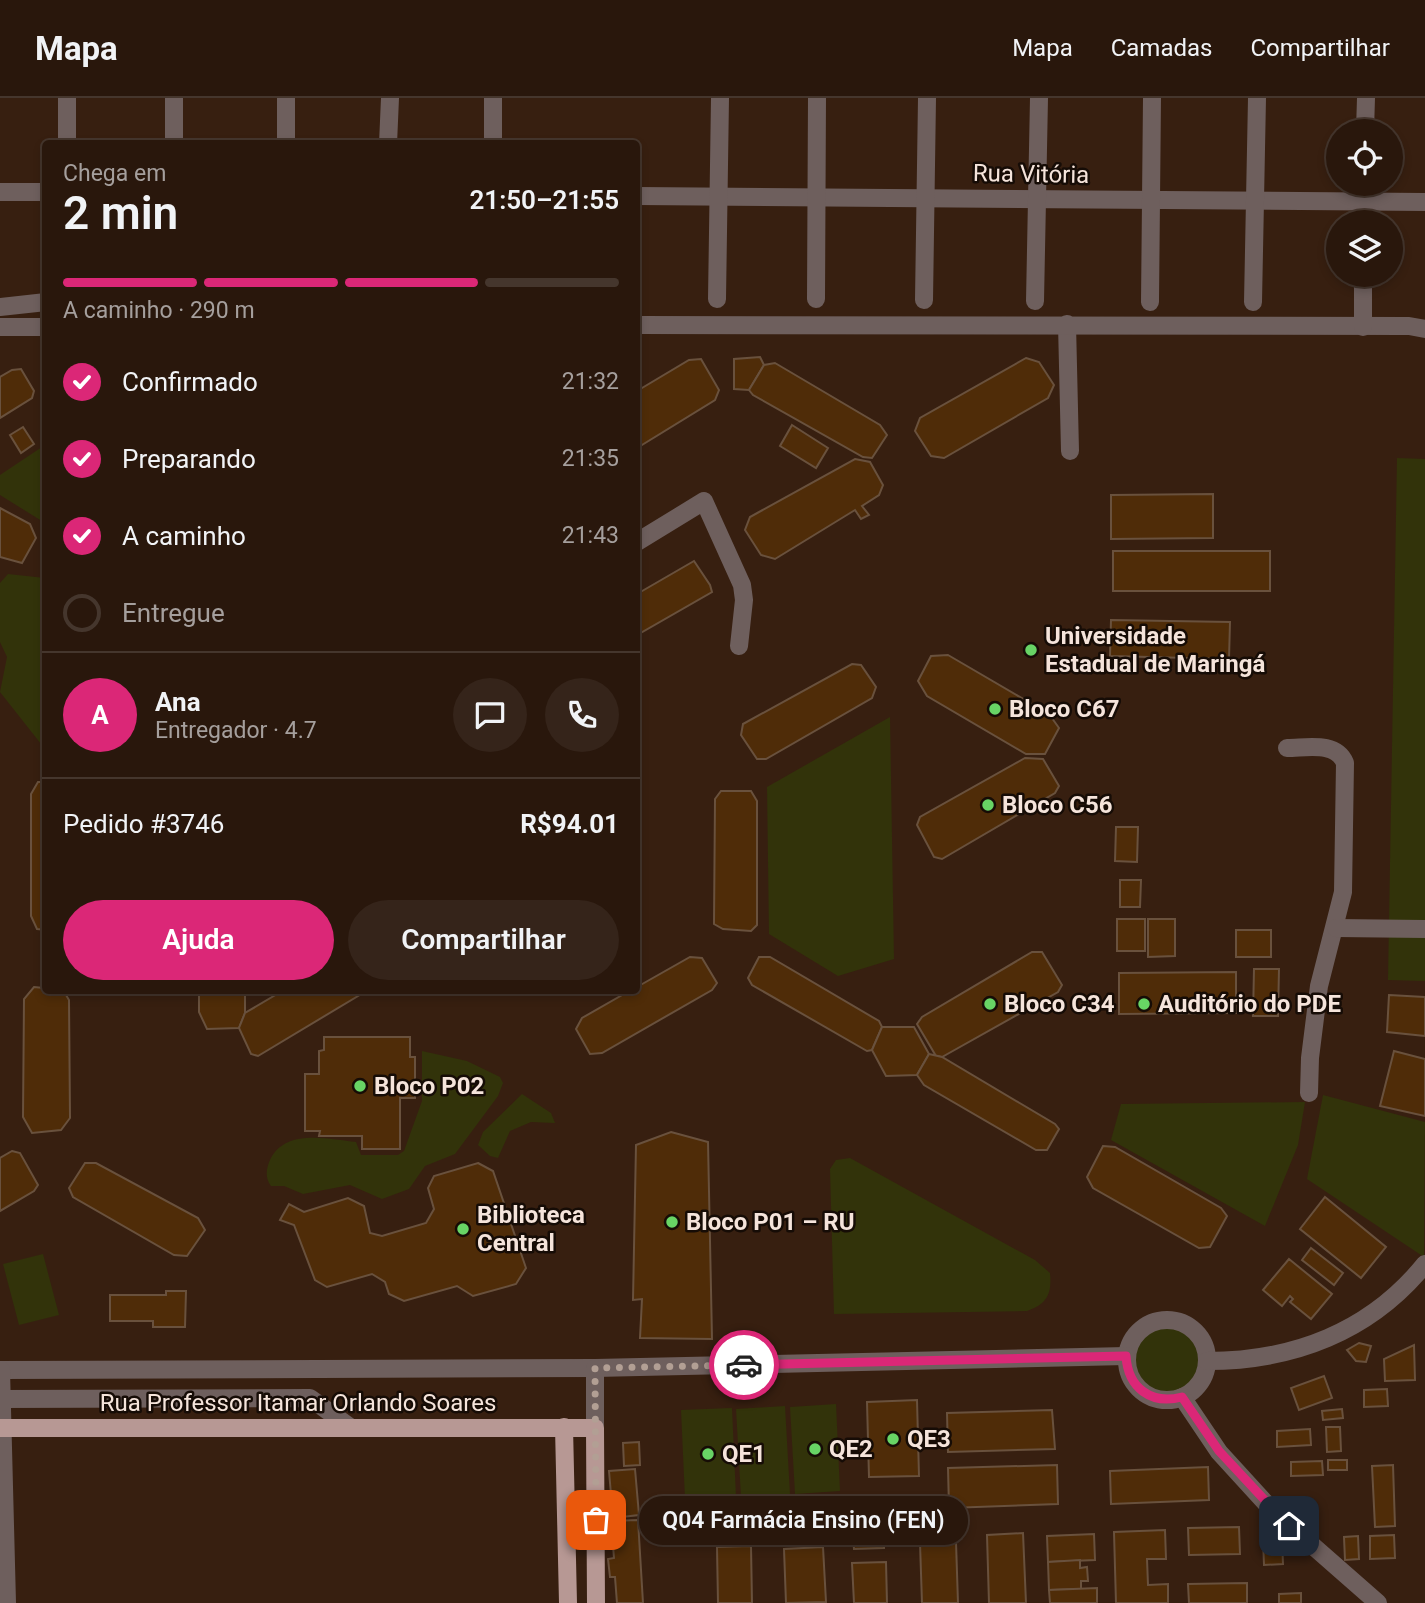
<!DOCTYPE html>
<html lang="pt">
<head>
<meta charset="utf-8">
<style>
	:root { --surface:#29170c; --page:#35241a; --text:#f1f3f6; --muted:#a59f9d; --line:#45362d; --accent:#db2777 }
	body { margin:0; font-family:Roboto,sans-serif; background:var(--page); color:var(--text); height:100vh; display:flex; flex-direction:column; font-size:26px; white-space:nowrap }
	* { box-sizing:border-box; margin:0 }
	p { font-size:23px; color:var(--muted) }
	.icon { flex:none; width:38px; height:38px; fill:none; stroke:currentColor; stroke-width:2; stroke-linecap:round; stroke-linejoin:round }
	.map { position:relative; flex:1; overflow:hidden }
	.panel { position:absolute; left:42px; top:42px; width:598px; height:854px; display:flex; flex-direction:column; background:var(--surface); border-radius:7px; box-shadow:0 4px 10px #0003,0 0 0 2px var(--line) }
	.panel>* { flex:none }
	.controls { position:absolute; left:1326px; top:21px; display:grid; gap:14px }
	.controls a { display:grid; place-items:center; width:77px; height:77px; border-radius:50%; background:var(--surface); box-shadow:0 4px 10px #0003,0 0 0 2px var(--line); font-size:35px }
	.pin { position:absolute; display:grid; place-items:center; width:60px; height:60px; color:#fff; margin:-30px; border-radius:14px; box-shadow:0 4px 10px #0006 }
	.courier { position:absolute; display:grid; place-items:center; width:70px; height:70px; margin:-35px; border:5px solid #db2777; border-radius:50%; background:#fff; color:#222; box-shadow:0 2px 9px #0007 }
	.bubble { position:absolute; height:49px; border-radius:24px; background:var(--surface); box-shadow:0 4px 10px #0003,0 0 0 2px var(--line); font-size:23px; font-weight:600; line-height:49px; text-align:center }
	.summary em { font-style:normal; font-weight:600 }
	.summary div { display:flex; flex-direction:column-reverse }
	.summary { display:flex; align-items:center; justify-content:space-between; height:119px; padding:0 21px }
	h1 { font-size:46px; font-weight:600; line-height:52px }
	.bar { display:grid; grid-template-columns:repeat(4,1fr); gap:10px 7px; align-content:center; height:84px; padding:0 21px }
	.bar i { height:9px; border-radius:5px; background:var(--line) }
	.bar .selected { background:var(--accent) }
	.bar p { grid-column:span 4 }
	.line { display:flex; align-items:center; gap:18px; padding:0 21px; border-top:2px solid var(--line) }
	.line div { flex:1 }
	.round { display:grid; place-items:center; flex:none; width:74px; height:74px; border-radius:37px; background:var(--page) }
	ol { padding:0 21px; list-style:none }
	li { display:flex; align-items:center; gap:21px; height:77px }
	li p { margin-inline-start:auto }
	li .icon { padding:7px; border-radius:50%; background:var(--accent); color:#fff; stroke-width:4 }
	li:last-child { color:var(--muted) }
	li i { width:38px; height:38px; border:4px solid var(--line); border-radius:50% }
	.primary-button { display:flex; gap:14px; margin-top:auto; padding:14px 21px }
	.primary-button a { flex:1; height:80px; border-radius:42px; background:var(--accent); color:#fff; font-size:28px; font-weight:600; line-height:80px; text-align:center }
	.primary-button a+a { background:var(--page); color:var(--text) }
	header { display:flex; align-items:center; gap:42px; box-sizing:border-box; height:98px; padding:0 35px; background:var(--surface); border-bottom:2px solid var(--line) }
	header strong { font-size:33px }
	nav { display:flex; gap:38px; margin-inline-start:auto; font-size:24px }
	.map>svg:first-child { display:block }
</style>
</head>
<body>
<header>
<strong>Mapa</strong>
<nav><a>Mapa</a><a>Camadas</a><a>Compartilhar</a></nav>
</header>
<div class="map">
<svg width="1425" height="1505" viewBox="0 0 1425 1505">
	<rect width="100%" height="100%" fill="#371f10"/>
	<g fill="#32330a">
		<path d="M45,347V425L0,397V377Z"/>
		<path d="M1397,360L1425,361V883L1388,882Z"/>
		<path d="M8,476L45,480V651L0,594L7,559L0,544V485Z"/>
		<path d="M890,619L894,861L838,878L769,836L767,689Z"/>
		<path d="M422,953L467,963L500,979L503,985L498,998L455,1056L425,1068L409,1091L382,1101L350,1087L303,1096L284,1088H271C265,1080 266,1071 270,1062C285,1030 328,1041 356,1044L361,1057H398L404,1053L422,1003Z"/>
		<path d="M522,996L551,1015L555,1025L531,1024L510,1033L498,1060L490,1058L478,1047L483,1034Z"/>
		<path d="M1323,997L1425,1024L1424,1159L1307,1081Z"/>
		<path d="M1305,1004L1298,1047L1265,1128L1111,1042L1121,1006Z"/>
		<path d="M850,1060L1035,1162L1050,1175C1052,1196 1047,1206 1027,1213L834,1216L830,1071L836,1062Z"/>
		<path d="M43,1156L59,1217L19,1227L3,1166Z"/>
		<circle cx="1166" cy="1262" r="36"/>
		<path d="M836,1306L840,1393L795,1396L790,1309Z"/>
		<path d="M785,1308L790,1396L741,1399L736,1311Z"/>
		<path d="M732,1310L736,1399L685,1401L681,1312Z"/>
	</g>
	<g fill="#4f2c08" stroke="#69513d" stroke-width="2">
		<path d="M760,259L764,267L749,292L734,291V261Z"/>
		<path d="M1026,260L1039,264L1054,287L1048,300L944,360L931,358L915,333L920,320Z"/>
		<path d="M701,261L719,292L715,302L637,350V293L689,262Z"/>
		<path d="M775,265L880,327L887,337L872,360L863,359L753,297L749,292L764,267Z"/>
		<path d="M21,271L34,293L32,300L0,320V279L12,272Z"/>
		<path d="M792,327L828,350L816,370L780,348Z"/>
		<path d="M23,329L34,346L21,355L10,337Z"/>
		<path d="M855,361L870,364L883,387L879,397L862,408L869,417L861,421L855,412L775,461L761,457L745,432L750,419Z"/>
		<path d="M1213,396V440L1111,441V397Z"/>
		<path d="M0,410L30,426L36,440L22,465L0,459Z"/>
		<rect x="1113" y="453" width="157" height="40"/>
		<path d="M694,463L710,487L712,494L637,537V496Z"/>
		<path d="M1111,522L1230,524L1229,561L1110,558Z"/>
		<path d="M948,557L1049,616L1059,630L1045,656H1026L927,598L918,583L931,558Z"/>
		<path d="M852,566L861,567L876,589L872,600L766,661H757L741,637L743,626Z"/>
		<path d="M1025,660L1043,661L1059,688L1055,695L942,761L934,759L917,727L920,719Z"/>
		<path d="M38,684H46V832L37,831L31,818V696Z"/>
		<path d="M721,693H751L757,703V827L751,833L723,831L714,826L715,701Z"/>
		<path d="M1116,729H1138L1137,764L1115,763Z"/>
		<path d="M1120,782H1141L1140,809H1120Z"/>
		<rect x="1117" y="821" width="28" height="32"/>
		<path d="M1148,821H1175V858L1148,859Z"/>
		<rect x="1236" y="832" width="35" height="27"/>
		<path d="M1032,854H1042L1062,887L1058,894L942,959L936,958L917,926L922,919Z"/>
		<path d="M690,859L702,860L717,885L712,892L602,955L590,956L576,931L582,920L631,892H637V889Z"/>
		<path d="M759,859H770L879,923L882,929L872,952L867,953L752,887L748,880Z"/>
		<path d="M1254,871H1279L1278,918H1253Z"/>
		<path d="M1236,874V915L1119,916V875Z"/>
		<path d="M34,889L63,892L69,902L70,1020L61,1032L32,1035L23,1019L24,901Z"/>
		<path d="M199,892H245V915L239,930L207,931L199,914Z"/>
		<path d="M284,892H368L258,958L251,956L239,930L245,915Z"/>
		<path d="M1389,897L1425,899V938L1387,934Z"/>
		<path d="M882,929H914L929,956L917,977L886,978L872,952Z"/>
		<path d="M324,939H410V959H415V1000H400V1051H362V1038H319L320,1033H305V976H319V953L324,952Z"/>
		<path d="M1394,953L1425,961V1018L1380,1008Z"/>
		<path d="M929,956L942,959L1055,1026L1059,1031L1047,1052H1036L924,987L917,977Z"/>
		<path d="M671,1034L708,1044L712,1241L640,1240L642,1201L633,1202L636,1047Z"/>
		<path d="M1103,1048L1115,1049L1221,1110L1227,1118L1210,1149L1199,1150L1093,1090L1087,1079Z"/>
		<path d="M12,1053L20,1055L38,1087L34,1093L0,1113V1060Z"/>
		<path d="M85,1065H96L198,1120L205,1132L187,1158L174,1157L73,1099L69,1090Z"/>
		<path d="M478,1065L493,1073L526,1170L516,1186L473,1198L457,1188L404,1203L389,1196L385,1184L372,1176L327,1189L315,1182L294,1127L280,1122L289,1106L304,1114L348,1100L364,1108L370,1135L382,1138L426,1125L434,1111L428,1090L434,1078Z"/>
		<path d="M1325,1099L1386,1149L1361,1180L1300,1131Z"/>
		<path d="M1311,1150L1343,1175L1334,1187L1302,1162Z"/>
		<path d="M1289,1161L1332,1196L1311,1221L1290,1204L1293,1201L1290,1198L1282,1208L1263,1192Z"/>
		<path d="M166,1193H186L185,1229H153V1223H110V1197H166Z"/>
		<path d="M1359,1245L1371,1248L1366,1264L1356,1263L1347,1252Z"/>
		<path d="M1414,1247L1415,1282L1385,1283L1384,1261Z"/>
		<path d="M1324,1278L1332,1300L1299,1312L1291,1290Z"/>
		<path d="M1387,1291L1388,1308L1364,1309V1292Z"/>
		<path d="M917,1302L919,1378L869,1379L867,1304Z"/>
		<path d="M1342,1311L1343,1320L1323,1322L1322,1313Z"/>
		<path d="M1052,1312L1055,1351L948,1354L947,1315Z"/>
		<path d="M1326,1329H1340L1341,1353L1327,1354Z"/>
		<path d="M1310,1331L1311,1347L1277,1349V1333Z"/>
		<path d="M639,1344L640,1367L624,1368L623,1345Z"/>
		<rect x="1328" y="1362" width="19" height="10"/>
		<path d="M1322,1363L1323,1377L1291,1378V1364Z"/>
		<path d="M1057,1367L1058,1406L949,1410L948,1370Z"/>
		<path d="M1393,1367L1395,1428L1375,1429L1372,1368Z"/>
		<path d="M1208,1369L1209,1402L1111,1406L1110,1373Z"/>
		<path d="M635,1371L639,1417L613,1420L609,1373Z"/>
		<path d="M638,1422L643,1505H617L615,1479H610L608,1461L614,1460L611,1423Z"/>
		<path d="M1239,1429L1240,1456L1189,1457L1188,1430Z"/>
		<path d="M1165,1432L1166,1461H1147L1148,1487L1168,1486V1505H1116L1114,1434Z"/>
		<path d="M1023,1435L1026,1505H989L987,1437Z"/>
		<path d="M1094,1436L1095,1462L1048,1464L1047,1438Z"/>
		<path d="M884,1437V1450L854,1451L853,1439Z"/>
		<path d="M1394,1437L1395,1460L1370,1461V1438Z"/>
		<path d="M1358,1438L1359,1461L1345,1462L1344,1439Z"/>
		<path d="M1282,1440L1283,1466L1264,1467L1263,1441Z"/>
		<path d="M956,1444L958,1505H922L920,1445Z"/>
		<path d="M751,1448L752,1505H718L717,1449Z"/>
		<path d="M823,1449L826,1504L786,1505L784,1451Z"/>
		<path d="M1080,1462V1470L1087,1469L1088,1483H1081V1491L1049,1492L1048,1464Z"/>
		<path d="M886,1464L887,1505H854L852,1465Z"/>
		<path d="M1247,1485V1505H1189L1188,1486Z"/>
		<path d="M1097,1490V1505H1050L1049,1492Z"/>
		<path d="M1301,1495V1505H1279V1496Z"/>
	</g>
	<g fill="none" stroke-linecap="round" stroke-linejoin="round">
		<g stroke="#6e5f5d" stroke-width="18">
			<path d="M1365,33L1366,0"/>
			<path d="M67,46V0"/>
			<path d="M174,46V0"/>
			<path d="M286,46V0"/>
			<path d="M388,46L390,0"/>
			<path d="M493,46V0"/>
			<path d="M0,94H46"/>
			<path d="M637,98L1425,104"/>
			<path d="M1364,124V86"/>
			<path d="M717,201L720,0"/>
			<path d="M816,201L817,0"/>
			<path d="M924,202L927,0"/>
			<path d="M1035,203L1039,0"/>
			<path d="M1150,204L1152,0"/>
			<path d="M1253,204L1257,0"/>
			<path d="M0,209L46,204"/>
			<path d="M1067,226L1070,353"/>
			<path d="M637,227L1409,228L1425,231"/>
			<path d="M0,229H46"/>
			<path d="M1363,229V177"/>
			<path d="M637,444L704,403L742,487L744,502L739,548"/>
			<path d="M1287,650C1307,650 1336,643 1345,665L1343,794L1319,888L1310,960L1309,995"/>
			<path d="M1336,830L1425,831"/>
			<circle cx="1167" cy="1262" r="40"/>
			<path d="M1207,1263C1293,1263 1370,1234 1425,1166"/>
			<path d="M0,1272L595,1270L1126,1258"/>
			<path d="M1,1272L7,1505"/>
			<path d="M1182,1299L1219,1354L1272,1412L1378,1505"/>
			<path d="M0,1301L310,1300L350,1329"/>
			<path d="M595,1330V1270"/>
		</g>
		<g stroke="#b79894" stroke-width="18">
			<path d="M564,1329L568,1505"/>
			<path d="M0,1330H595L596,1505"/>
		</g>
	</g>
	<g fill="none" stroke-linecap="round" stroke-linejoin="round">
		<path stroke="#b29f94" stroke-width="7" stroke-dasharray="0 12.6" d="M596,1422L595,1270L744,1267"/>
		<path stroke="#db2777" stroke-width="9" d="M744,1267L1126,1258C1128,1290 1151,1307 1182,1299L1219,1353L1289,1428"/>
	</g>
	<g fill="#68d465" stroke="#160c06" stroke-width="2.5">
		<circle cx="1031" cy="552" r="7"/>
		<circle cx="995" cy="611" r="7"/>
		<circle cx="988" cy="707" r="7"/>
		<circle cx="990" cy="906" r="7"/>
		<circle cx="1144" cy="906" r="7"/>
		<circle cx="360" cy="988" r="7"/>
		<circle cx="672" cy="1124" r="7"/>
		<circle cx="463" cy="1131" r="7"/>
		<circle cx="893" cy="1341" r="7"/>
		<circle cx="815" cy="1351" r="7"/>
		<circle cx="708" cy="1356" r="7"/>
	</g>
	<g text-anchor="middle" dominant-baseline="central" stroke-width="5" stroke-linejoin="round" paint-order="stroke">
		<g font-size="24" fill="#f5e4db" stroke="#160c06">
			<text transform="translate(1031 76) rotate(1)">Rua Vitória</text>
			<text x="298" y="1305">Rua Professor Itamar Orlando Soares</text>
		</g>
		<g font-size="24" font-weight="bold" fill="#f5e4db" stroke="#160c06" text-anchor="start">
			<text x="1045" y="538">Universidade<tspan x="1045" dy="28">Estadual de Maringá</tspan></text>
			<text x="1009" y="611">Bloco C67</text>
			<text x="1002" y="707">Bloco C56</text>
			<text x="1004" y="906">Bloco C34</text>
			<text x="1158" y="906">Auditório do PDE</text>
			<text x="374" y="988">Bloco P02</text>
			<text x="477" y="1117">Biblioteca<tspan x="477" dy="28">Central</tspan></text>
			<text x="686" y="1124">Bloco P01 – RU</text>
			<text x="907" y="1341">QE3</text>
			<text x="829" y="1351">QE2</text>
			<text x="722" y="1356">QE1</text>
		</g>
	</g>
</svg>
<div class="controls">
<a><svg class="icon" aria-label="locate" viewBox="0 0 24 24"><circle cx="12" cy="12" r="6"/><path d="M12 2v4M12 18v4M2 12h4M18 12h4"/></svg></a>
<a><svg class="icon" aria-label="layers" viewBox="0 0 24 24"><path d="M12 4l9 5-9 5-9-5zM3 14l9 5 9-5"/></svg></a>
</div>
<div class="pin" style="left:596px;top:1422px;background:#ea580c"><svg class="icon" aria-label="bag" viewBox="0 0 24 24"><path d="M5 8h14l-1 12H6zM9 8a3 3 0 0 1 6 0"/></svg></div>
<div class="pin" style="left:1289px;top:1428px;background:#1f2937"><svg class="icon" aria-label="home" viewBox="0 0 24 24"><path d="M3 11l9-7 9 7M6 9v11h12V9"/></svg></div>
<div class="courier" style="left:744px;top:1267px"><svg class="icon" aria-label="car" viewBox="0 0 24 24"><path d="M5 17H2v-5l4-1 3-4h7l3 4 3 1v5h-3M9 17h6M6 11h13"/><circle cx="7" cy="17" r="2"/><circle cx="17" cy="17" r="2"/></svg></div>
<div class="bubble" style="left:639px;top:1398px;width:329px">Q04 Farmácia Ensino (FEN)</div>
<section class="panel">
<div class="summary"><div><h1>2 min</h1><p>Chega em</p></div><em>21:50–21:55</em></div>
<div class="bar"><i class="selected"></i><i class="selected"></i><i class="selected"></i><i></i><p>A caminho · 290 m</p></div>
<ol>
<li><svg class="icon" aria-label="check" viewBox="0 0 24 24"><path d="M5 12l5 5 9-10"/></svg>Confirmado<p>21:32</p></li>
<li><svg class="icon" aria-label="check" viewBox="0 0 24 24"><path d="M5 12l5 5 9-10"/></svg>Preparando<p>21:35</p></li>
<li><svg class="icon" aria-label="check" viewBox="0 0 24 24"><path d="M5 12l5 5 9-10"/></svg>A caminho<p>21:43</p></li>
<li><i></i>Entregue</li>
</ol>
<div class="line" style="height:126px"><b class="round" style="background:var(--accent);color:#fff">A</b><div><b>Ana</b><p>Entregador · 4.7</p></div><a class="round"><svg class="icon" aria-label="chat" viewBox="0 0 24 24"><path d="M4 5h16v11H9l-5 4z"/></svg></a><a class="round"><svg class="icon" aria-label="phone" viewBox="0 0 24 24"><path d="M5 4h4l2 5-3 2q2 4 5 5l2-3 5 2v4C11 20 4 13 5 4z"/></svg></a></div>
<div class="line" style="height:91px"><div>Pedido #3746</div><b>R$94.01</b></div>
<div class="primary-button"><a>Ajuda</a><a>Compartilhar</a></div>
</section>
</div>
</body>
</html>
